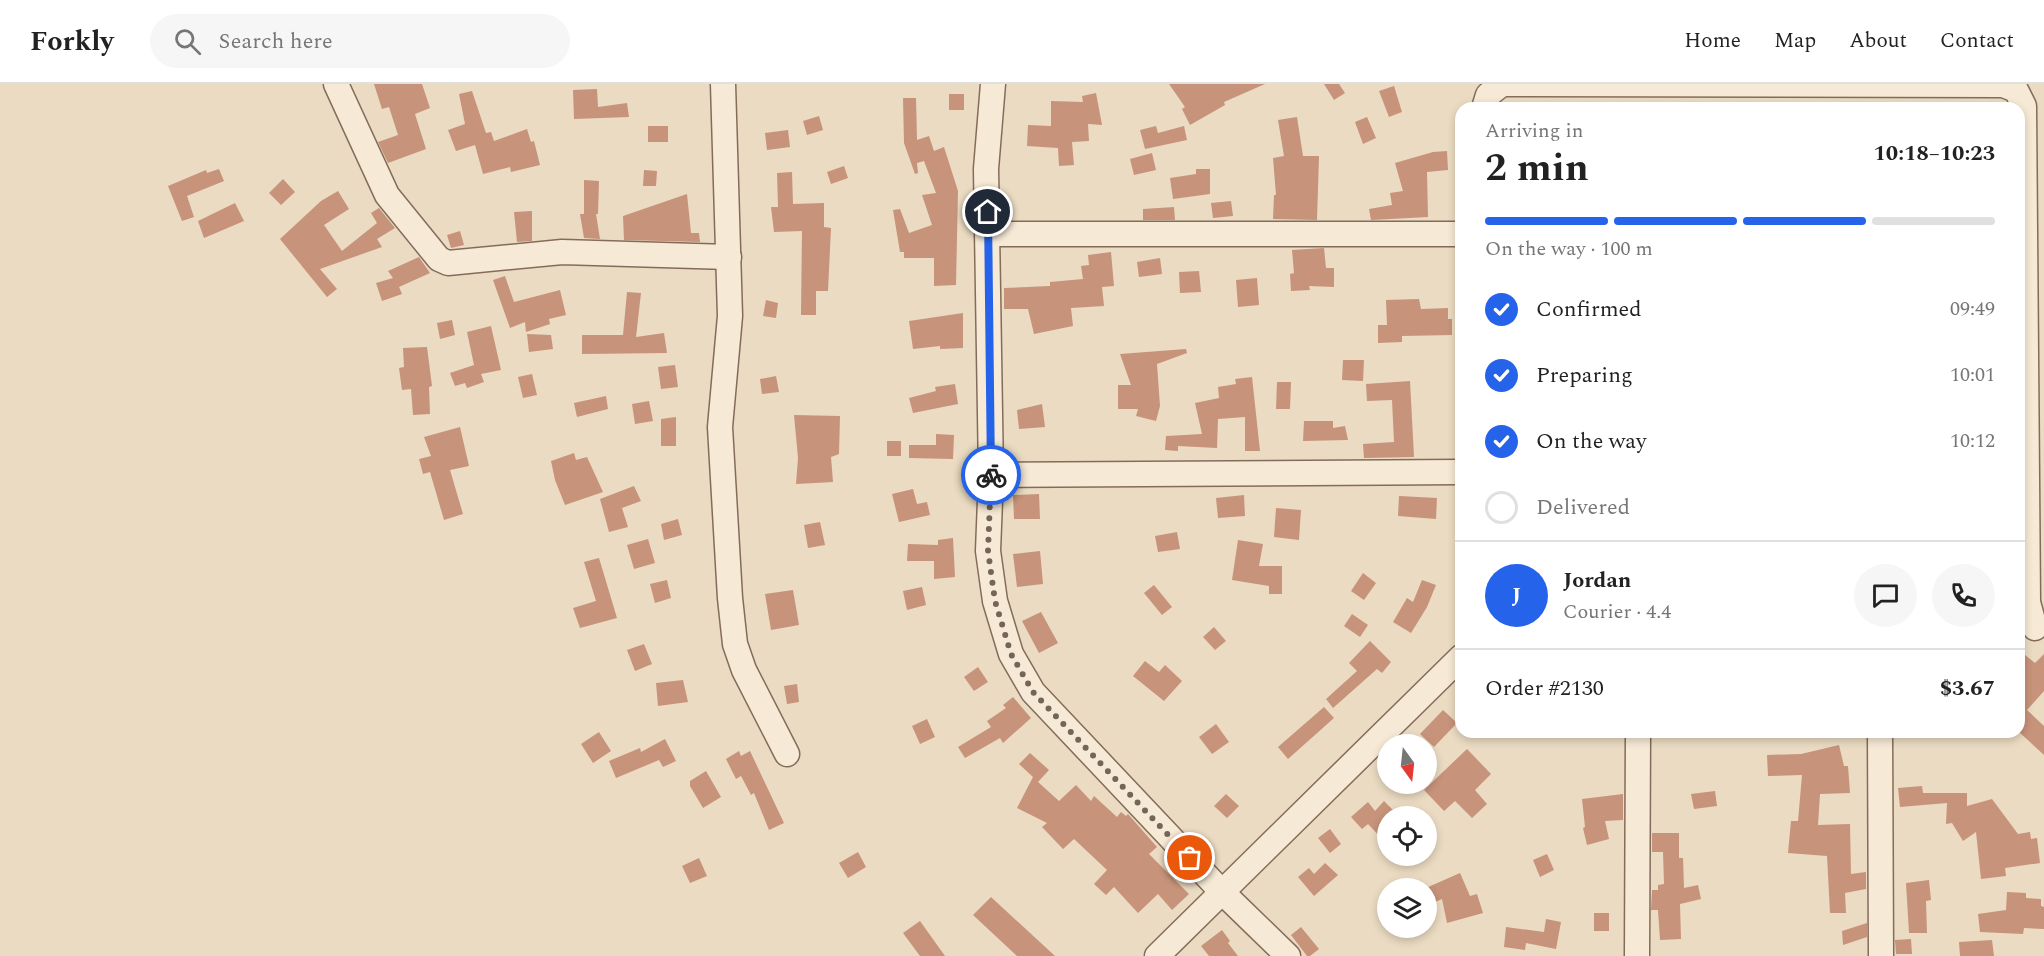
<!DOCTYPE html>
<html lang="en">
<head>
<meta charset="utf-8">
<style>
	:root { --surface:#fff; --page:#f6f6f6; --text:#222; --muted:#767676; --line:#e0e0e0; --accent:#2563eb }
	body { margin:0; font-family:Spectral,serif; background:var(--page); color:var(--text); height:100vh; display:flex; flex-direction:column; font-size:22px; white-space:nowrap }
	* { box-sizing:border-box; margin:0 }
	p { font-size:20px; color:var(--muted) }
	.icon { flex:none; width:33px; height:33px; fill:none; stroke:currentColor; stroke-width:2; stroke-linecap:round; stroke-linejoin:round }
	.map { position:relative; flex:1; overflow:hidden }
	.sheet { position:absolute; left:1455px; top:18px; width:570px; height:636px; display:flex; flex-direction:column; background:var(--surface); border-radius:18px; box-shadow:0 3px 9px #0003 }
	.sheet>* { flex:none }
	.needle { width:39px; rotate:165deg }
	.controls { position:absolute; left:1377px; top:650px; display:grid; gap:12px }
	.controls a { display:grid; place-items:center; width:60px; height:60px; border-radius:50%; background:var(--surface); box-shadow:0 3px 9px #0003; font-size:30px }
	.pin { position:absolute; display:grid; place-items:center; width:51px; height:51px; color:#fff; margin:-26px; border:3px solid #fff; border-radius:50%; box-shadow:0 2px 6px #0007 }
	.courier { position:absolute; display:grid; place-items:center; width:60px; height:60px; margin:-30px; border:4px solid #2563eb; border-radius:50%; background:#fff; color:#222; box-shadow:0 2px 8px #0007 }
	.summary em { font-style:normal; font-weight:700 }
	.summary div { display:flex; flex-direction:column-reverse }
	.summary { display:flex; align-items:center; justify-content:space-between; height:102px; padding:0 30px }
	h1 { font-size:39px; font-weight:700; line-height:45px }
	.bar { display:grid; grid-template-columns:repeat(4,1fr); gap:9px 6px; align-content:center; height:72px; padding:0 30px }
	.bar i { height:8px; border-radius:4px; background:var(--line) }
	.bar .on { background:var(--accent) }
	.bar p { grid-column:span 4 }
	.line { display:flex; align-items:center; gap:15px; padding:0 30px; border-top:2px solid var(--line) }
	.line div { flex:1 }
	.round { display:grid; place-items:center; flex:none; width:63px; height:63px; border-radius:32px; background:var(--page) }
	ol { padding:0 30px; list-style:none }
	li { display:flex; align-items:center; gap:18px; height:66px }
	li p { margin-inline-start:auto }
	li .icon { padding:6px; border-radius:50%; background:var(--accent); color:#fff; stroke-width:4 }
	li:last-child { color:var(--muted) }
	li i { width:33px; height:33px; border:3px solid var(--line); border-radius:50% }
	header { display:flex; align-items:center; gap:36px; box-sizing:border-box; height:84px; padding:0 30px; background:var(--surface); border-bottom:2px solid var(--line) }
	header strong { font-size:28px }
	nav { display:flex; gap:33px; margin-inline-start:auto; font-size:21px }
	.search { width:420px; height:54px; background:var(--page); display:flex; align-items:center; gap:15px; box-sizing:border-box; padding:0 21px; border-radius:33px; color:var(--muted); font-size:22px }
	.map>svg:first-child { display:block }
</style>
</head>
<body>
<header>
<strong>Forkly</strong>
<div class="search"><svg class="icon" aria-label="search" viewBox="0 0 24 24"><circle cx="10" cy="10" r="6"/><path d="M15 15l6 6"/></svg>Search here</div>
<nav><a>Home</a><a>Map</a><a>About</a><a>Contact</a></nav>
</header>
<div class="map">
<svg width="2044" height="872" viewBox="0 0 2044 872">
	<rect width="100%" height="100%" fill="#ebdbc2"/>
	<g fill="#c7937a">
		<path d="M374,0H422L430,24L415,30L426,65L388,79L378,58L398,51L389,23L382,25Z"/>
		<path d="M1169,0H1265L1224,18L1225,21L1190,41L1182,25L1185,23Z"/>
		<path d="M1324,0H1339L1345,9L1334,16Z"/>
		<path d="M1394,2L1402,28L1389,33L1379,7Z"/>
		<path d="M597,5L598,23L627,19L629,33L574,35L573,6Z"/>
		<path d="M472,7L486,49L491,48L494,57L527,45L531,58L534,57L540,81L511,88L510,83L483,90L475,61L456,67L448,46L465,40L459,10Z"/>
		<path d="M1096,9L1102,41L1088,40L1089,57L1072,58L1074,81L1059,82L1058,64L1027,62L1028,41L1051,42V17L1083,18L1082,12Z"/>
		<rect x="949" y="10" width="15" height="16"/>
		<path d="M903,14H916L917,56L929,52L934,67L944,63L958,107L956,201L934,202V174H904V168H900L893,126L900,125L909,149L932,141L922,111L936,109L924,77L917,79L918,89L915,90L904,59Z"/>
		<path d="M819,32L823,46L807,51L803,37Z"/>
		<path d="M1297,33L1303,72H1319L1317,136L1273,135L1274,111H1276L1273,74L1284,72L1278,36Z"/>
		<path d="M1367,33L1376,54L1363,60L1355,38Z"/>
		<rect x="648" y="42" width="20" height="16"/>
		<path d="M1156,42L1158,49L1184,42L1187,56L1145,65L1140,46Z"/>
		<path d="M788,46L790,63L767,66L765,49Z"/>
		<path d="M1447,67L1448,86L1427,88L1428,133L1371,136L1369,125L1392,121L1390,109L1403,107L1395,79L1433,68Z"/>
		<path d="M1152,69L1156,86L1134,91L1130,75Z"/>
		<path d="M844,82L848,94L831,100L827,88Z"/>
		<path d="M219,85L224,97L187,112L194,133L182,137L168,102L206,86L207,89Z"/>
		<path d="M1196,85H1210V110L1173,115L1170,94L1196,90Z"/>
		<path d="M644,86L657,87L656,102H643Z"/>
		<path d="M792,88L793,120L824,119V143L831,144L828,207H816V231H801L802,147L774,148L771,123H778L777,89Z"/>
		<path d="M283,95L295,108L281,121L269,109Z"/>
		<path d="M584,96L599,97L598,130H596L600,155L584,154L580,130H584Z"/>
		<path d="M338,107L349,125L324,141L342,167L377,139L371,129L379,124L395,144L377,155L382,163L320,185L337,205L327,213L280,155L321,117Z"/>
		<path d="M687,110L691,149H699L700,158L624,156L623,132Z"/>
		<path d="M1231,117L1233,132L1213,134L1211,119Z"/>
		<path d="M235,119L244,137L204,154L198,137Z"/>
		<path d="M1174,123L1175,136H1143V125Z"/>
		<path d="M532,127V157L517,158L514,128Z"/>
		<path d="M460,147L464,161L451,164L447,151Z"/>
		<path d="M1324,164L1326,184H1334V203L1309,202L1310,206L1291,207L1290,190L1294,189L1292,166Z"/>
		<path d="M1111,168L1114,202L1102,203L1104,222L1071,224L1073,242L1034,250L1028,225H1004V204L1050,202V198L1083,195L1081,182L1089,181L1088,171Z"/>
		<path d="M419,173L430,189L399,203L402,210L382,217L376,199L393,194L388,187Z"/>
		<path d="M1160,174L1162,190L1139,193L1137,178Z"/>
		<path d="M1199,187L1201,208L1180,209L1179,188Z"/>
		<path d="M505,192L514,218L560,206L566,231L549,235L550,240L526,248L525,238L510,244L493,196Z"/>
		<path d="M1257,194L1259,221L1238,223L1236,196Z"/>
		<path d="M627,208L641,209L636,253L664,249L667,269L582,270V251H623Z"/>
		<path d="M1419,215L1421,225L1448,224V235H1452V251L1402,252V258L1378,259V241H1387L1386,216Z"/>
		<path d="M766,216L778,219L776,234L763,232Z"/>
		<path d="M963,229V264L940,265V262L913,265L909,237Z"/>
		<path d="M452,236L455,251L440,255L437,239Z"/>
		<path d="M491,242L501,286L481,290L484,298L467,304L465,299L455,302L450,289L474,281L467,248Z"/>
		<path d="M527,250L551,251L553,265L529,268Z"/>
		<path d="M427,263L432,302L429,303L430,330L413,331L411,305L402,306L399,284L404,283L403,264Z"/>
		<path d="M1186,265L1187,269L1157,280L1160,322L1156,337L1136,332L1138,325H1118V301H1131L1120,270Z"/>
		<path d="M1343,276H1364L1363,297L1342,296Z"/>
		<path d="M675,281L678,303L661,305L658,283Z"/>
		<path d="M532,290L537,311L523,314L518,293Z"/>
		<path d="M776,292L779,308L762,310L760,295Z"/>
		<path d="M1252,293L1260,367H1245V333L1218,335L1217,364L1178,362V367L1165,366L1166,352L1202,350L1195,319L1219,314L1218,303L1236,300L1235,295Z"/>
		<path d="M1410,297L1414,373L1364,374L1363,360L1394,358L1392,316L1367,317L1366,300Z"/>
		<path d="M1277,298H1291L1290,325H1276Z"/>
		<path d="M955,300L958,320L913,329L909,314L936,307L935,303Z"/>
		<path d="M606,312L608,325L577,333L574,319Z"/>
		<path d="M649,317L653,337L635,340L632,320Z"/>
		<path d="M1042,320L1045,343L1019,345L1017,326Z"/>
		<path d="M794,331L840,332L839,370L831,373L833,398L796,400L798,374Z"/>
		<path d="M676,333V362H661V335Z"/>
		<path d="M1304,337H1333V344L1345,342L1348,356L1303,357Z"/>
		<path d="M460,343L469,382L450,386L463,430L444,436L430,388L423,390L419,375L431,372L424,353Z"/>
		<path d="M936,350L954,351L953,375L909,374V361H936Z"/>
		<rect x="887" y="357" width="14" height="15"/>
		<path d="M574,369L576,376L587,373L603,408L565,421L555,396L551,377Z"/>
		<path d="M634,402L641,417L622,424L628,443L609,448L600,415Z"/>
		<path d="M913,405L917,420L927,418L930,431L899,438L892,410Z"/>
		<path d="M1039,410L1040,435H1014L1013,411Z"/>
		<path d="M1244,411L1245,432L1218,434L1216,414Z"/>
		<path d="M1399,412L1437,414L1436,435L1398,432Z"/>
		<path d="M1276,424L1301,426L1299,456L1274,453Z"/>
		<path d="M678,435L682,451L664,456L661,440Z"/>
		<path d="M820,438L825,461L808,464L804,441Z"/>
		<path d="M1177,448L1180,465L1158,468L1155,452Z"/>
		<path d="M953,454L955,493L934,495V477H907L908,460L938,461V456Z"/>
		<path d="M648,455L655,479L634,485L627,461Z"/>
		<path d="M1238,456L1263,460L1259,482H1282V510H1269V502L1232,496Z"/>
		<path d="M1040,467L1043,500L1017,503L1013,470Z"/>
		<path d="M599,474L617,534L580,544L573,524L596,517L584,478Z"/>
		<path d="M1363,489L1376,499L1364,516L1351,507Z"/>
		<path d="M667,496L671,514L655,519L650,500Z"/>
		<path d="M1422,496L1436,501L1427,523L1411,549L1393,538L1407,514L1413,518Z"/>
		<path d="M1154,501L1172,523L1162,531L1144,509Z"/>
		<path d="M922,503L926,521L907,526L903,507Z"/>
		<path d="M793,506L799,541L771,546L765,510Z"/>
		<path d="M1041,528L1058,559L1039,569L1022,537Z"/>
		<path d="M1352,530L1368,541L1360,553L1344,542Z"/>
		<path d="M1214,543L1226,557L1215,566L1203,553Z"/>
		<path d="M1370,557L1391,578L1382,589L1377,585L1333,624L1326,615L1357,587L1349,579Z"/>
		<path d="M644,560L652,580L635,587L627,566Z"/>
		<path d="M2019,566L2035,579L2044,570V607L2027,626L2044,642V671L2019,648V596L2025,589L2019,584Z"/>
		<path d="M1145,577L1159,588L1165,581L1182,597L1164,617L1133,592Z"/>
		<path d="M978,583L988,598L974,607L964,593Z"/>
		<path d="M683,596L688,618L658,622L656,599Z"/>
		<path d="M797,600L799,618L787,620L784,602Z"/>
		<path d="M1013,613L1031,634L1003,659L1000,654L965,674L958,663L991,643L987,637L1006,624L1003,621Z"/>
		<path d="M1324,623L1334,634L1288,675L1278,663Z"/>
		<path d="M1443,626L1457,639L1434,663L1420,650Z"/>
		<path d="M927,635L935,653L920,660L912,642Z"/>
		<path d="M1216,640L1229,658L1212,670L1199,653Z"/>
		<path d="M599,648L611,667L593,679L581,660Z"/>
		<path d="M665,655L676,677L663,683L659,676L616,694L609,677L640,664L641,668Z"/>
		<path d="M1839,661L1844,682H1848L1850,709L1820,710L1818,741L1850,740L1851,790L1866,788V805L1845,809L1846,829H1830L1827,772L1788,769L1791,737H1798L1802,691L1768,692L1767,671L1801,670Z"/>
		<path d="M1467,665L1491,690L1475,706L1487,720L1472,734L1455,717L1444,727L1424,706Z"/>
		<path d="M739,667L741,672L750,667L784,739L769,746L754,709L751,711L741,692L736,695L726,675Z"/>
		<path d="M1030,669L1049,686L1038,698L1059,717L1076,701L1091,717L1094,712L1117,733L1121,728L1126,732L1128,730L1157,763L1149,770L1189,810L1172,826L1158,810L1138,829L1114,803L1106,811L1094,800L1107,786L1074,755L1063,765L1042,743L1047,739L1017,724L1033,693L1019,680Z"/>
		<path d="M706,687L721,713L703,724L690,702V697Z"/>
		<path d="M1922,702L1923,709H1967V722L1992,715L2018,750L2030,748L2031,755L2037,754L2040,779L2005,784L2006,792L1981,795L1976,748L1963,757L1952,739L1946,740L1947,719L1900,723L1898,704Z"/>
		<path d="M1715,707L1717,722L1694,725L1691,710Z"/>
		<path d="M1226,710L1239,722L1227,734L1214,722Z"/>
		<path d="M1623,710V736L1605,737L1609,755L1587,761L1583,744L1585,743L1582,715Z"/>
		<path d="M1384,717L1396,729L1388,732V761L1368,740L1362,745L1351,733L1368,718L1375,727Z"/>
		<path d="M1330,745L1341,760L1330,769L1318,754Z"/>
		<path d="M1652,749H1679V774H1683L1684,804L1698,801L1701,815L1680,820L1681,855L1660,856L1658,826H1651L1652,806H1658V801L1664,800L1663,768H1652Z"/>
		<path d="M858,768L866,783L848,794L839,779Z"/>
		<path d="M1547,770L1554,786L1540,793L1533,776Z"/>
		<path d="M699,774L707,792L690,799L682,782Z"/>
		<path d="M1325,779L1338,791L1314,812L1298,793L1309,784L1314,790Z"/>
		<path d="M1460,789L1470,812L1477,810L1483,829L1447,839L1442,815L1426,822V804Z"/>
		<path d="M1929,796L1931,816L1926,817L1927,849H1909L1906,799Z"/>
		<path d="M2007,808L2026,809V814L2041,815V822L2044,823V845L2024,844L2023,850L1980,848L1978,830L2006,826Z"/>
		<path d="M991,813L1055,872H1017L973,831Z"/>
		<rect x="1594" y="829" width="15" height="18"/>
		<path d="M1546,835L1561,838L1556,865L1526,859L1525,866L1504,863L1506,843L1544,848Z"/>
		<path d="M920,837L945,872H920L903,849Z"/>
		<path d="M1867,839V853L1843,861L1842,847Z"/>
		<path d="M1301,843L1319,865L1310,872H1307L1291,851Z"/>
		<path d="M1222,846L1230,857L1228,859L1238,872H1209L1201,862Z"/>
		<path d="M1911,855L1912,870H1896L1895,856Z"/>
		<path d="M1992,856L1994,872H1960L1959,858Z"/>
	</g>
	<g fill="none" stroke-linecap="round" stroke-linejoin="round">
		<g stroke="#846c5b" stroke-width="27">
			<g id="minor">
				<path d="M336,0L387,111L439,175L448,179L562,168L729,173"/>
				<path d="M723,0L730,232L720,343L730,514L735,560L744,586L787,670"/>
				<path d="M993,0L986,85L991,391L988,467L995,517L1011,570L1033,608L1221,807L1288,872"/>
				<path d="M1484,24L1488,11L1502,0L2003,1L2016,6L2024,22L2028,518L2035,544"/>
				<path d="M989,150H1461"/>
				<path d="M991,391L1461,388"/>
				<path d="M1880,648L1881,872"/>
				<path d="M1157,872L1461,573"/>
				<path d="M1637,872L1638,648"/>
			</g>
		</g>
		<use href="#minor" stroke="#f6e9d5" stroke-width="24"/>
	</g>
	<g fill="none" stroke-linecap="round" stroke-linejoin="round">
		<path stroke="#746557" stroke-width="6" stroke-dasharray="0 10.8" d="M991,391L988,467L995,517L1011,570L1033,608L1190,774"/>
		<path stroke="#2563eb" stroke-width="8" d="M988,128L991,391"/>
	</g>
</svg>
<div class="controls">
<a><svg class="needle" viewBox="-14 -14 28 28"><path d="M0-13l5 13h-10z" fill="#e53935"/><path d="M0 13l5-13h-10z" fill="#767676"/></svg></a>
<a><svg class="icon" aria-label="locate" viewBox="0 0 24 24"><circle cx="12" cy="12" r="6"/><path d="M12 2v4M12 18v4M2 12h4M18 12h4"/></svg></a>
<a><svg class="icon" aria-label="layers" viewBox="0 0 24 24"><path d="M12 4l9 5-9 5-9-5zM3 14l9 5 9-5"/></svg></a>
</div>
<div class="pin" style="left:1190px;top:774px;background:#ea580c"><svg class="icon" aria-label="bag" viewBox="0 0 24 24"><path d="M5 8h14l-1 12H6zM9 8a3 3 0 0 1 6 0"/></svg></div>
<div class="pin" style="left:988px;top:128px;background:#1f2937"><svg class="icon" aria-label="home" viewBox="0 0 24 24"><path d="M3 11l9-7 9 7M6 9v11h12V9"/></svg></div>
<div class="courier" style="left:991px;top:391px"><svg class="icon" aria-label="bike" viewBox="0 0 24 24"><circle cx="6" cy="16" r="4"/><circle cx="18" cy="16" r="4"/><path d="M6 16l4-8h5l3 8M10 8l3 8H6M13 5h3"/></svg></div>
<section class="sheet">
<div class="summary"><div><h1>2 min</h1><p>Arriving in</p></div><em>10:18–10:23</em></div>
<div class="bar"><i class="on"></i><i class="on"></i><i class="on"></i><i></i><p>On the way · 100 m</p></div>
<ol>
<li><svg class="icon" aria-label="check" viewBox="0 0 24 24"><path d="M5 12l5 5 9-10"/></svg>Confirmed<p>09:49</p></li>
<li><svg class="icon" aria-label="check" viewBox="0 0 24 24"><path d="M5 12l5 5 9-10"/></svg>Preparing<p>10:01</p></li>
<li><svg class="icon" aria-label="check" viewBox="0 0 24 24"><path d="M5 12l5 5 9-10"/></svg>On the way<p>10:12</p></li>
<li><i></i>Delivered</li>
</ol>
<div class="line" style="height:108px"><b class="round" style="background:var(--accent);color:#fff">J</b><div><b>Jordan</b><p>Courier · 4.4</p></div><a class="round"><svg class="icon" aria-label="chat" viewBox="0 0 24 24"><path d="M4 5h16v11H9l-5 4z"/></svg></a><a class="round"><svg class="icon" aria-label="phone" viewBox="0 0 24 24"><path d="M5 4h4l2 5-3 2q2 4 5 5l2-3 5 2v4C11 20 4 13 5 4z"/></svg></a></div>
<div class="line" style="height:78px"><div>Order #2130</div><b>$3.67</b></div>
</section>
</div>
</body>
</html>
